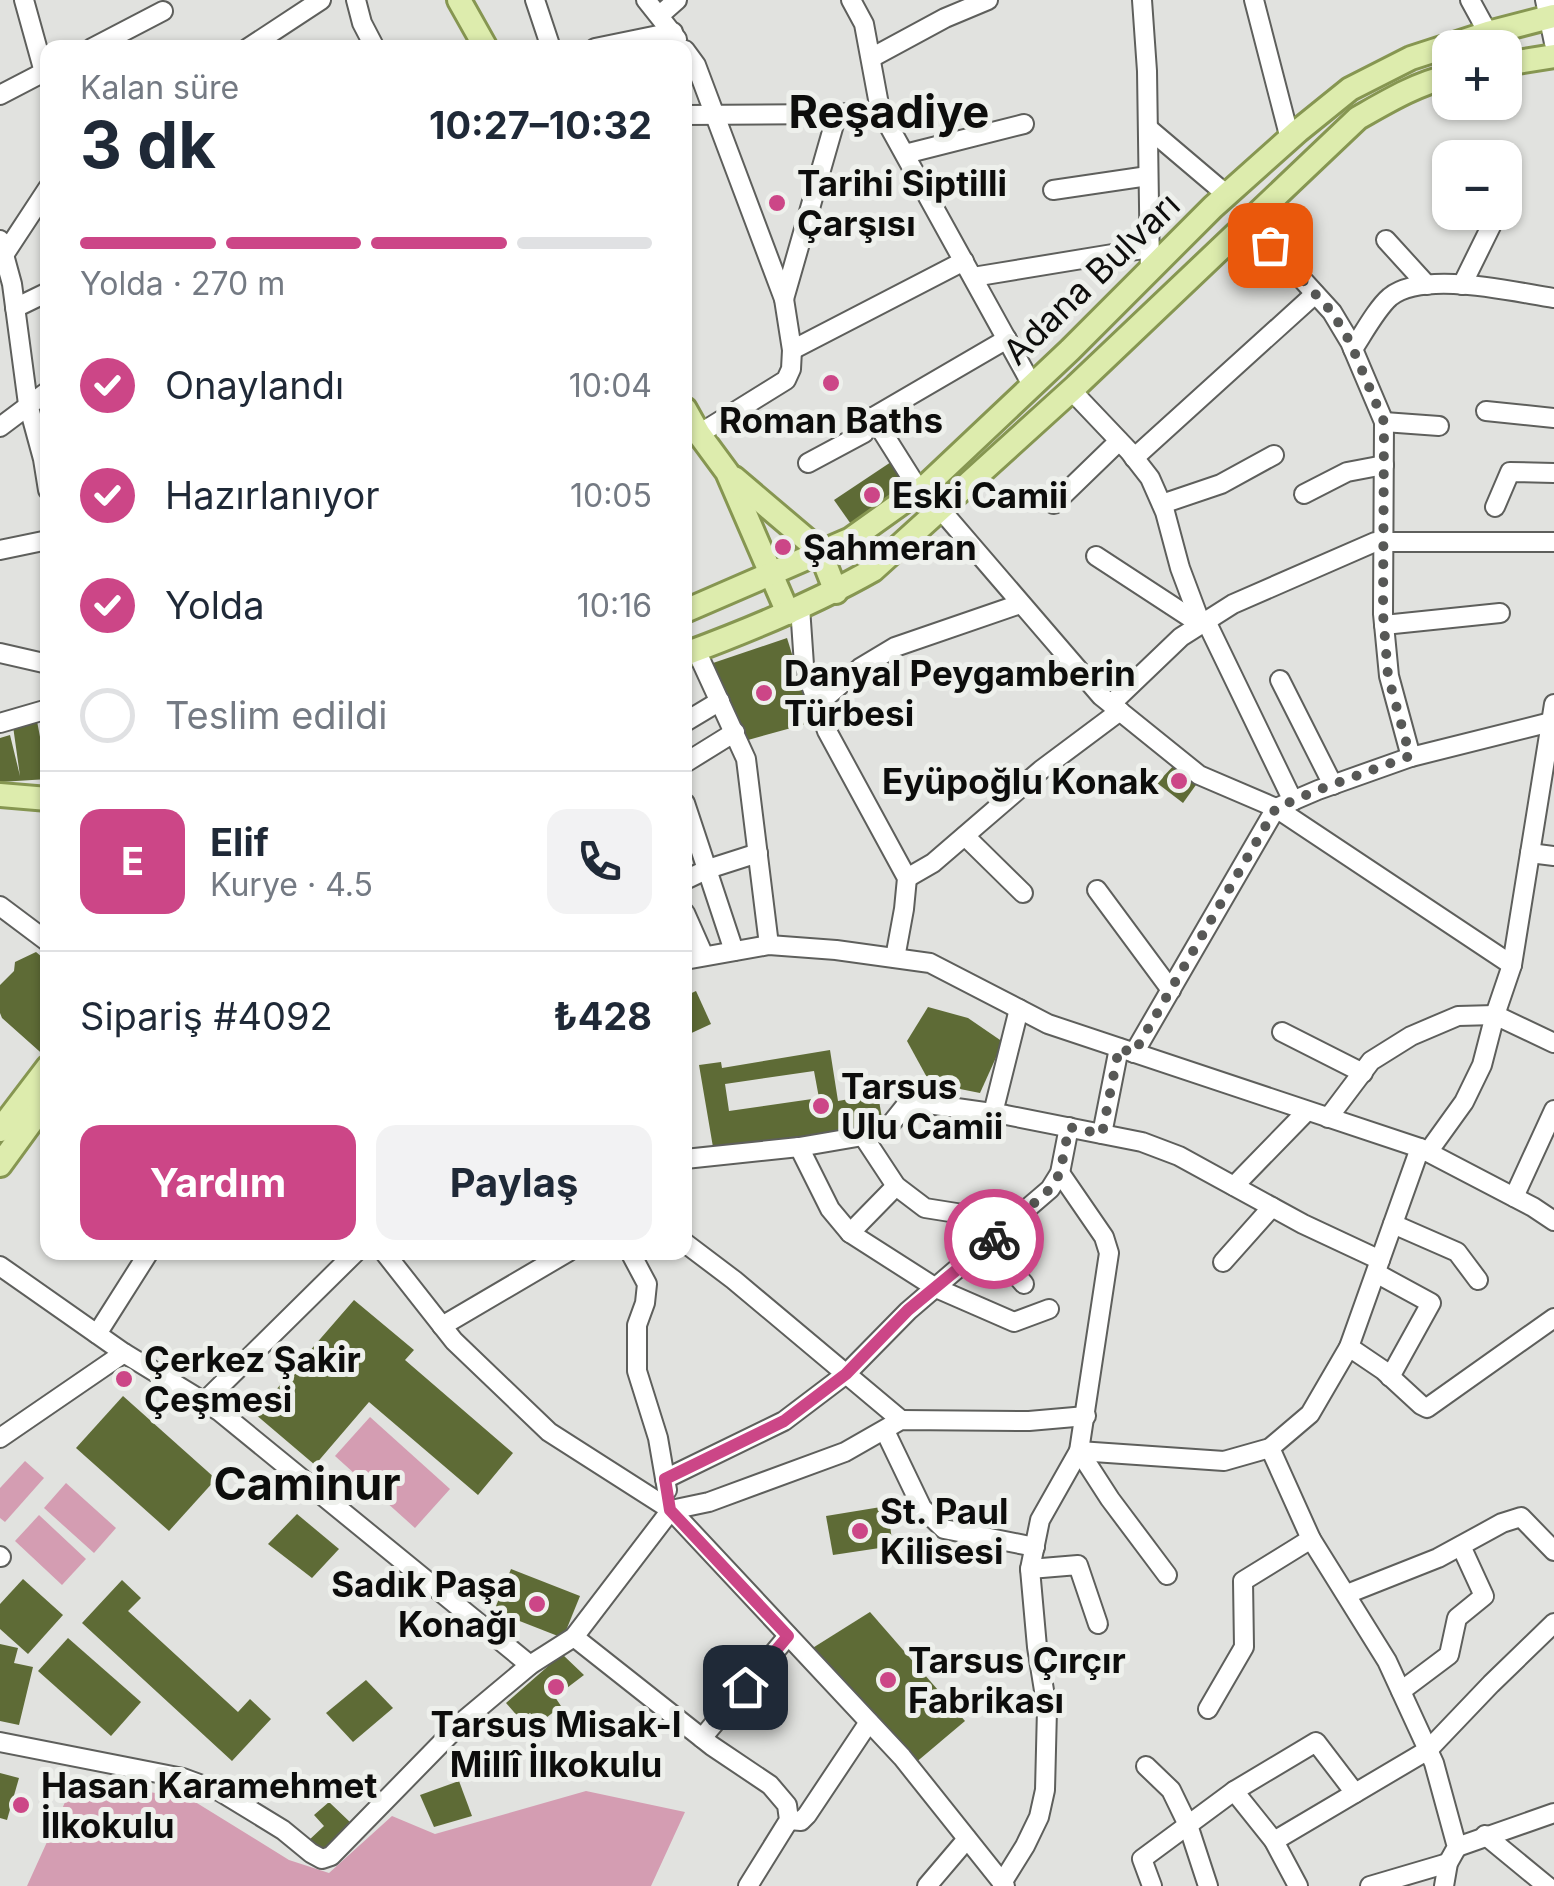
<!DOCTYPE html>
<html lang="tr">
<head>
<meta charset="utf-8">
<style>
	:root { --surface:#fff; --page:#f2f2f3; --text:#1f2937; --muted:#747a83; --line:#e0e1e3; --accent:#cc4687 }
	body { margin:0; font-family:Inter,sans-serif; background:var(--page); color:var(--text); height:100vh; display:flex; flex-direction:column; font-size:38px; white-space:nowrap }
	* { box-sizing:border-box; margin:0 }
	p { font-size:32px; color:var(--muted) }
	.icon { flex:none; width:55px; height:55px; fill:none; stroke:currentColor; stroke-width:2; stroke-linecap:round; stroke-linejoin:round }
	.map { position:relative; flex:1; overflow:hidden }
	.drawer { position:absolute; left:40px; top:40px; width:652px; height:1220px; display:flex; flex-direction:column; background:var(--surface); border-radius:20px; box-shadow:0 2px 8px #0004 }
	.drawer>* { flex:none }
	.buttons { position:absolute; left:1432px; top:30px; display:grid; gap:20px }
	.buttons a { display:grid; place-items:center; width:90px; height:90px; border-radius:20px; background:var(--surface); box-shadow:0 2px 8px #0004; font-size:50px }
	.pin { position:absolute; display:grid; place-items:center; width:85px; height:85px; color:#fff; margin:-42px; border-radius:20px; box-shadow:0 5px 15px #0006 }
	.courier { position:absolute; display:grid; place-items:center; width:100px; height:100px; margin:-50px; border:8px solid #cc4687; border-radius:50%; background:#fff; color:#222; box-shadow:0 2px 12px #0007 }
	.overview em { font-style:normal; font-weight:700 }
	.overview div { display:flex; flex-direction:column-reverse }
	.overview { display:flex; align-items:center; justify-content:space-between; height:170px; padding:0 40px }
	h1 { font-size:65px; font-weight:700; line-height:75px }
	.bar { display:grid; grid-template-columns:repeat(4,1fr); gap:15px 10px; align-content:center; height:120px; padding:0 40px }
	.bar i { height:12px; border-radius:8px; background:var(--line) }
	.bar .active { background:var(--accent) }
	.bar p { grid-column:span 4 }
	.line { display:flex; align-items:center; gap:25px; padding:0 40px; border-top:2px solid var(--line) }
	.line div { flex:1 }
	.round { display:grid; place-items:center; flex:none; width:105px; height:105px; border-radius:20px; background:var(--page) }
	ol { padding:0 40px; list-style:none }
	li { display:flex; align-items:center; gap:30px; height:110px }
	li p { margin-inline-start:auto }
	li .icon { padding:10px; border-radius:50%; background:var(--accent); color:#fff; stroke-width:4 }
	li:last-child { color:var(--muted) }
	li i { width:55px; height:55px; border:5px solid var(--line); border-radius:50% }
	.action { display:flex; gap:20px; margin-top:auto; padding:20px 40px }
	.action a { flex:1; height:115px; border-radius:20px; background:var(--accent); color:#fff; font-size:40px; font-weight:700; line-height:115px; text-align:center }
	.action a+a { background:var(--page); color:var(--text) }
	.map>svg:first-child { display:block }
</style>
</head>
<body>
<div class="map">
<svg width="1554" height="1886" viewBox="0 0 1554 1886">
	<rect width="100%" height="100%" fill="#e1e2df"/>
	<g fill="#d49db2">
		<path d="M370,1417L450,1489L415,1528L335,1456Z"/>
		<path d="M25,1461L44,1478L5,1522L0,1518V1488Z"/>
		<path d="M66,1483L116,1528L94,1553L44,1508Z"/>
		<path d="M39,1515L86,1559L62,1585L15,1541Z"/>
		<path d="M76,1778L192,1800L289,1860L329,1873L392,1816L435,1834L586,1791L685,1812L651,1886H27Z"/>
	</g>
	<g fill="#5e6b36" fill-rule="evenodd">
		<path d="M891,462L910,490L853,527L834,500Z"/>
		<path d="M787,638L813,722L748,740L710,664Z"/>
		<path d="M37,721L48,779L0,782V738L10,735L20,776L13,726Z"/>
		<path d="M1180,759L1201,778L1183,803L1157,783Z"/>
		<path d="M36,952L48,962V1059L2,1018L0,1013V985L14,971L15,962Z"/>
		<path d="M696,991L711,1024L685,1036V996Z"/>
		<path d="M928,1007L968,1018L1003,1042L980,1093L930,1083L907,1041Z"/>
		<path d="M830,1050L838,1101L878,1094L883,1125L714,1153L699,1065L721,1062L722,1068ZM814,1071L819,1098L729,1111L725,1084Z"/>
		<path d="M354,1300L414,1350L405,1360L513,1453L478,1495L369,1402L315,1465L255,1414Z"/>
		<path d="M123,1396L216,1479L169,1531L76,1448Z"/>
		<path d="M887,1506L893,1546L833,1555L826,1516Z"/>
		<path d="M297,1514L339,1549L312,1578L268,1544Z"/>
		<path d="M511,1569L580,1596L563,1638L494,1611Z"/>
		<path d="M23,1579L63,1615L28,1654L0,1629V1604Z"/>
		<path d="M122,1580L141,1598L128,1611L238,1712L250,1699L271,1719L232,1761L82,1623Z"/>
		<path d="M870,1612L965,1721L914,1764L811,1649Z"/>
		<path d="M68,1638L141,1702L111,1736L38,1671Z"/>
		<path d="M0,1644L18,1648L14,1663L33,1667L19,1725L0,1721Z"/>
		<path d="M562,1654L584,1675L555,1697L561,1706L541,1722L530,1713L520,1719L506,1703Z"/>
		<path d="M366,1680L393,1708L353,1742L326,1713Z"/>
		<path d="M0,1773L19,1778L7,1820L0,1818Z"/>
		<path d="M459,1781L472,1816L434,1827L420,1795Z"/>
		<path d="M329,1802L352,1824L322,1854L307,1842L324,1826L314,1815Z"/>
	</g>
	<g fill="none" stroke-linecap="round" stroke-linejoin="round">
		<g stroke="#5e5f5c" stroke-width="22">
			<g id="minor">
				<path d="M24,0L44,72"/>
				<path d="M356,0L362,23L375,48"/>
				<path d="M535,0L551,48"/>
				<path d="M646,0L677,39"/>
				<path d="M851,0L864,24L880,110L1032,385"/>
				<path d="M1142,0L1147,71L1150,272"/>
				<path d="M1254,0L1290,139"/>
				<path d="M1470,0L1488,33"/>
				<path d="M1545,0L1554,43"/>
				<path d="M660,15L677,0"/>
				<path d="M92,48L163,11"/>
				<path d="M248,48L321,0"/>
				<path d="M595,48L673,32"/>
				<path d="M685,50L696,65L784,299L792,350L791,369L786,380L699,434"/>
				<path d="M871,58L945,18L988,0"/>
				<path d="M0,95L48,70"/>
				<path d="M685,115L837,114L880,110"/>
				<path d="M1148,128L1227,195"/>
				<path d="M905,154L1024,124"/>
				<path d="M1053,190L1148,176"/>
				<path d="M1505,196L1511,182"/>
				<path d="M1248,220L1332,312L1350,342L1384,422L1383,614L1389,676L1411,757"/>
				<path d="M0,240L12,284L28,404L43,459L48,490"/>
				<path d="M1386,240L1427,285"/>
				<path d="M4,255L48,188"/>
				<path d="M973,277L1149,248"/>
				<path d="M1462,285L1498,212"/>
				<path d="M784,299L837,114"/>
				<path d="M15,308L48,292"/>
				<path d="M1353,349C1363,334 1377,308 1390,297C1424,270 1513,292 1554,298"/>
				<path d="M792,350L964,261"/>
				<path d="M1071,390L1129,451L1150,478L1165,512L1180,568L1201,624"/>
				<path d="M1486,411L1554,418"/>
				<path d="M873,417L919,490"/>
				<path d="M1384,422L1439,426"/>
				<path d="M0,427L48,391"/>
				<path d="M1134,458L1315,294"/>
				<path d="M808,463L864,433L868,420L1007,339"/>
				<path d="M1304,494L1347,472L1384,465"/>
				<path d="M1054,504L1119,441"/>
				<path d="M1162,504L1221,484L1274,455"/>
				<path d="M1495,507L1510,472L1554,473"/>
				<path d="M941,510L1101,696L1199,775L1276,808L1512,965"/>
				<path d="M0,550L48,540"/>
				<path d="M1096,556L1200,624"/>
				<path d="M800,607L804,665L827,731L907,878L904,909L895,958"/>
				<path d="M1206,621L1293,801"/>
				<path d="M1384,625L1500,613"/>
				<path d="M696,650L746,759L769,945"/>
				<path d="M0,653L48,664"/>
				<path d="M1280,680L1333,785"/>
				<path d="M818,704L860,668L895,647L1020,604"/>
				<path d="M1111,704L1181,637L1233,604L1375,542H1554"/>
				<path d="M685,722L720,701"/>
				<path d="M0,723L48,709"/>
				<path d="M685,763L735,732"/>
				<path d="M685,803L734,951"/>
				<path d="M965,836L1023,893"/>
				<path d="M1530,853L1554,856"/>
				<path d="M907,878L933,863L1041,770L1120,711"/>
				<path d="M685,880L708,869L758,853"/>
				<path d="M1097,890L1171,990"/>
				<path d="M0,906L48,942"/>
				<path d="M685,913L704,956"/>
				<path d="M685,960L769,945L836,950L930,963L1048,1024L1420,1148L1533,1207L1554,1221"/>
				<path d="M1282,1032L1363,1073"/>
				<path d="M1134,1053L1276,808L1318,790L1411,757L1551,722"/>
				<path d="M993,1113L1019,1009"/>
				<path d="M1328,1118L1371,1061L1411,1036L1458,1016L1495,1015L1554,1043"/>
				<path d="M1102,1134L1119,1048"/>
				<path d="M863,1136L896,1186L925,1208L969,1215"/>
				<path d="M799,1147L830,1209L850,1233L936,1288L1014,1322L1049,1309"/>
				<path d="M1428,1152L1464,1102L1482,1065L1495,1015L1512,965L1554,704"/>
				<path d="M685,1159L799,1147L863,1136L886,1130L906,1105L921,1103L1006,1115L1142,1142L1179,1156L1303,1224L1380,1260"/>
				<path d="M1234,1186L1307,1111"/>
				<path d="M1514,1197L1554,1110"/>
				<path d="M1393,1224L1457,1252L1478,1280"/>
				<path d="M850,1233L896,1186"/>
				<path d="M685,1243L734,1280L901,1420"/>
				<path d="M989,1244L1024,1284"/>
				<path d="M384,1252L454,1341L549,1432L671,1510L902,1757L1005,1886"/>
				<path d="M630,1252L647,1284L645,1303L637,1325V1371L658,1438L667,1490"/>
				<path d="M1223,1262L1272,1207"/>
				<path d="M0,1266L124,1353L219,1411L530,1665"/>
				<path d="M1376,1273L1431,1303L1390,1377"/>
				<path d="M442,1326L568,1252"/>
				<path d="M97,1334L149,1252"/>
				<path d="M1349,1347L1383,1370L1421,1405L1427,1408L1554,1318"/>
				<path d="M203,1403L356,1252"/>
				<path d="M885,1431L922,1508L944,1529L1035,1547"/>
				<path d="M0,1438L124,1353"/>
				<path d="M1270,1448L1311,1539L1387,1661L1434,1763L1457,1847L1448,1863L1444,1886"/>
				<path d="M1079,1451L1224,1461L1270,1448L1310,1414L1349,1347L1420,1148"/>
				<path d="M1079,1451L1110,1499L1167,1575"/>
				<path d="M665,1479L784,1421L846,1374L908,1311L1050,1189L1060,1173L1069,1127"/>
				<path d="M0,1556L1,1557"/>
				<path d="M1030,1569L1078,1565L1098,1624"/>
				<path d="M1347,1594L1438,1558L1502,1523L1521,1517L1554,1551"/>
				<path d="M574,1637L712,1746L770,1785L787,1805L789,1820L748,1886"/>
				<path d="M1401,1691L1449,1655L1457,1618L1484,1596L1461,1546"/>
				<path d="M1208,1709L1244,1647L1243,1581L1311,1539"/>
				<path d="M702,1738L788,1636"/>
				<path d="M0,1742L183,1778L221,1792L283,1830L311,1853L322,1859L331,1856L462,1722L530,1665L574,1637L671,1510L709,1502L845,1452L901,1420L1029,1421L1086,1416"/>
				<path d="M1146,1766L1171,1790L1188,1825L1208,1886"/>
				<path d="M1234,1791L1274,1841L1298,1886"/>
				<path d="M789,1820L801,1821L807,1815L869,1722"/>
				<path d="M1485,1835L1547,1886"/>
				<path d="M1274,1841L1428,1750L1491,1684L1554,1623"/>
				<path d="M1457,1847L1554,1813"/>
				<path d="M1002,1883L1025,1846L1039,1817L1045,1790L1047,1709L1037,1647L1030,1569L1040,1520L1079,1451L1109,1253L1104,1237L1060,1173"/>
				<path d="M927,1886L967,1839"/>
				<path d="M1152,1886L1142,1859L1234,1791L1316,1742L1355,1793"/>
				<path d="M1370,1886L1448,1863"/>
			</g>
		</g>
		<g stroke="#869651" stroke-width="28">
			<g id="major">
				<path d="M459,0L486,48"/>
				<path d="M1505,64L1554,56"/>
				<path d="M685,409L699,434L727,472L788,613"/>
				<path d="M734,478L820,551L836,592"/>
				<path d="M685,611L851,539L928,484L1070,350L1213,207L1298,131L1350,89L1411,58L1488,33L1554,16"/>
				<path d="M685,654C750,630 813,604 873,570L1076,386L1358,118C1388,101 1416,84 1450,76"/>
				<path d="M0,795L48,799"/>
				<path d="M0,1130L48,1067"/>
				<path d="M0,1165L48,1099"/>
			</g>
		</g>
		<use href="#minor" stroke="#fff" stroke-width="18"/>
		<use href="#major" stroke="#ddecad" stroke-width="22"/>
	</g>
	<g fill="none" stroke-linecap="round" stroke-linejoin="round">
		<path stroke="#575856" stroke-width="10" stroke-dasharray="0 18" d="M994,1239L1050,1189L1060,1173L1069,1127L1102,1134L1119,1048L1134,1053L1276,808L1318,790L1410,756L1388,676L1383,614L1384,422L1350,342L1332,312L1270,245"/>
		<path stroke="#cc4687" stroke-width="12" d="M745,1687L788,1636L670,1510L665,1479L784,1421L846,1374L908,1310L994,1239"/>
	</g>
	<g fill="#cc4687" stroke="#eef0ec" stroke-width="4">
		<circle cx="777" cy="203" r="10"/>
		<circle cx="831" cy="383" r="10"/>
		<circle cx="872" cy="495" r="10"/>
		<circle cx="783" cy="547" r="10"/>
		<circle cx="764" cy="693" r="10"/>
		<circle cx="1179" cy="781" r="10"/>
		<circle cx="821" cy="1106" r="10"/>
		<circle cx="124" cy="1379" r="10"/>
		<circle cx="860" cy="1531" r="10"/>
		<circle cx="537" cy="1604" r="10"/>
		<circle cx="888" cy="1680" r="10"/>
		<circle cx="556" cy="1687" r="10"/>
		<circle cx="21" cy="1805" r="10"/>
	</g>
	<g text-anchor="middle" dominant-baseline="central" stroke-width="10" stroke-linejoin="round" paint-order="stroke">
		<g font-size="35" font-weight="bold" fill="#0d0d0c" stroke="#eef0ec" text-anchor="start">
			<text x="797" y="183">Tarihi Siptilli<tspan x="797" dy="40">Çarşısı</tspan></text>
			<text x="831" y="420" text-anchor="middle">Roman Baths</text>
			<text x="892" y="495">Eski Camii</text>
			<text x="803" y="547">Şahmeran</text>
			<text x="784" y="673">Danyal Peygamberin<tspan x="784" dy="40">Türbesi</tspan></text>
			<text x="1159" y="781" text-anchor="end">Eyüpoğlu Konak</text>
			<text x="841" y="1086">Tarsus<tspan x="841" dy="40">Ulu Camii</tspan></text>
			<text x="144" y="1359">Çerkez Şakir<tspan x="144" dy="40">Çeşmesi</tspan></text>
			<text x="880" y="1511">St. Paul<tspan x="880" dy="40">Kilisesi</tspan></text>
			<text x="517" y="1584" text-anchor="end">Sadık Paşa<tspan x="517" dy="40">Konağı</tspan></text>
			<text x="908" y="1660">Tarsus Çırçır<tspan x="908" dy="40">Fabrikası</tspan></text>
			<text x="556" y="1724" text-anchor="middle">Tarsus Misak-I<tspan x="556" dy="40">Millî İlkokulu</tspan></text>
			<text x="41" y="1785">Hasan Karamehmet<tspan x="41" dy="40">İlkokulu</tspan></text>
		</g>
		<g font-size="35" fill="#0d0d0c" stroke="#eef0ec">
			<text transform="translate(1091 278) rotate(-44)">Adana Bulvarı</text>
		</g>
		<g font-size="45" font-weight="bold" fill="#0d0d0c" stroke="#eef0ec">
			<text x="889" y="111">Reşadiye</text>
			<text x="307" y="1483">Caminur</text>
		</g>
	</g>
</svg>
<div class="buttons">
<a>+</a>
<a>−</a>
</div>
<div class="pin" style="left:1270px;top:245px;background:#ea580c"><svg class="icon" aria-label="bag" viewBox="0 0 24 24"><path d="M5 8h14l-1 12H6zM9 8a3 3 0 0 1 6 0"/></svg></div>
<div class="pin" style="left:745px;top:1687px;background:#1f2937"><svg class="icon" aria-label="home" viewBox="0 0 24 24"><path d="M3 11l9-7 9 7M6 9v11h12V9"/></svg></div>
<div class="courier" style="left:994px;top:1239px"><svg class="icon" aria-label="bike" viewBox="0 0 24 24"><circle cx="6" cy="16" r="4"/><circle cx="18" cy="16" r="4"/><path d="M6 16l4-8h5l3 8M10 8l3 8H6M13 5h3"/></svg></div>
<section class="drawer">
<div class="overview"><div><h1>3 dk</h1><p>Kalan süre</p></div><em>10:27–10:32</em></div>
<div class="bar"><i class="active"></i><i class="active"></i><i class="active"></i><i></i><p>Yolda · 270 m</p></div>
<ol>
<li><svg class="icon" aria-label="check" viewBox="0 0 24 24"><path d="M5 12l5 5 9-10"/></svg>Onaylandı<p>10:04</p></li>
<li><svg class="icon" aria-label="check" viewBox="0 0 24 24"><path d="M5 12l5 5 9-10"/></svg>Hazırlanıyor<p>10:05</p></li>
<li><svg class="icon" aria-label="check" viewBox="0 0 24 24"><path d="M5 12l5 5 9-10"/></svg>Yolda<p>10:16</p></li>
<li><i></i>Teslim edildi</li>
</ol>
<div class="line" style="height:180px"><b class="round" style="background:var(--accent);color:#fff">E</b><div><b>Elif</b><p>Kurye · 4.5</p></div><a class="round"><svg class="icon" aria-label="phone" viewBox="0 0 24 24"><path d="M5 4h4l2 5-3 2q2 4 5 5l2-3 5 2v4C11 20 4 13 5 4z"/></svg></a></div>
<div class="line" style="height:130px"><div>Sipariş #4092</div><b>₺428</b></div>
<div class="action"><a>Yardım</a><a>Paylaş</a></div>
</section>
</div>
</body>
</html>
